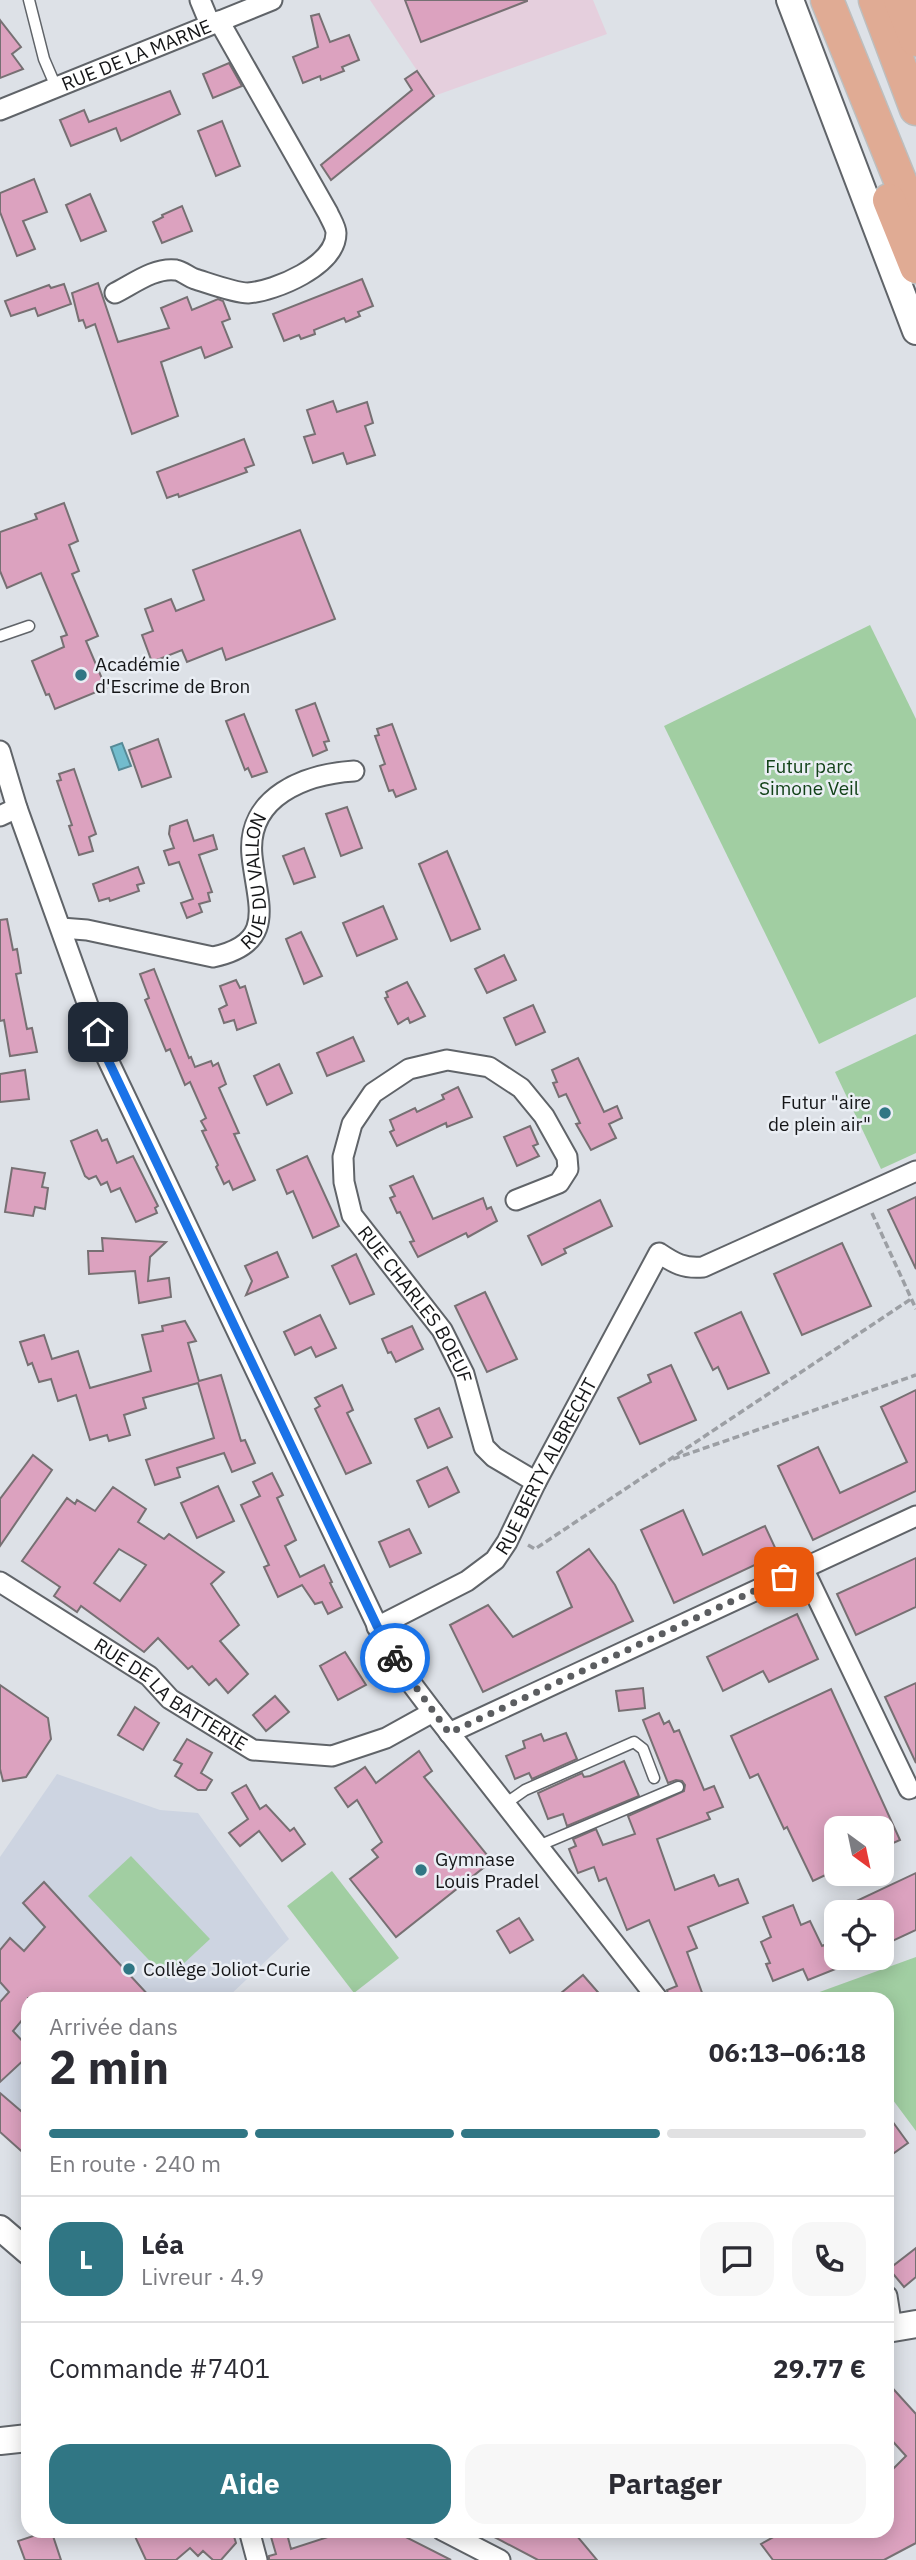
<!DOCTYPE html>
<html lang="fr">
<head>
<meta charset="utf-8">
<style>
	:root { --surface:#fff; --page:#f7f7f7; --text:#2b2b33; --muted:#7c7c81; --line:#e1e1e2; --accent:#307684 }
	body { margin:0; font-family:"IBM Plex Sans",sans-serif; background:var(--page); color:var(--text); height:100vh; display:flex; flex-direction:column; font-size:26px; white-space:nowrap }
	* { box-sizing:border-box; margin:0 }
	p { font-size:23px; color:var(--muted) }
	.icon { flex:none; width:38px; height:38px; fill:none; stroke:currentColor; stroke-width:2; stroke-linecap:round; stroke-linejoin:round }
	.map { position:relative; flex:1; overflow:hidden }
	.panel { position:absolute; left:21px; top:1992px; width:873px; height:546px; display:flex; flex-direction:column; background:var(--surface); border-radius:21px; box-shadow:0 4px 18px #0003 }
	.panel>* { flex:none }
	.needle { width:46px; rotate:147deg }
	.tools { position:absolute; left:824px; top:1816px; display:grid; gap:14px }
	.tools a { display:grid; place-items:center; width:70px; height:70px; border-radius:14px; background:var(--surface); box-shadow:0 4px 18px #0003; font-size:35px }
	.pin { position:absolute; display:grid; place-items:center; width:60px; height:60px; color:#fff; margin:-30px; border-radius:14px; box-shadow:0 4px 10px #0006 }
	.courier { position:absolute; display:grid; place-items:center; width:70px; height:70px; margin:-35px; border:5px solid #1a73e8; border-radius:50%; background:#fff; color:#222; box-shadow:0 2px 9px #0007 }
	.summary em { font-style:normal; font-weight:700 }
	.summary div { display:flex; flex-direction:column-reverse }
	.summary { display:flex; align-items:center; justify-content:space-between; height:119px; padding:0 28px }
	h1 { font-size:46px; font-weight:700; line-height:52px }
	.bar { display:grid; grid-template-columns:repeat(4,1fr); gap:10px 7px; align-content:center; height:84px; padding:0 28px }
	.bar i { height:9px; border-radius:5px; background:var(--line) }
	.bar .on { background:var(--accent) }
	.bar p { grid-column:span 4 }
	.line { display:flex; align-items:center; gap:18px; padding:0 28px; border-top:2px solid var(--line) }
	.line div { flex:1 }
	.round { display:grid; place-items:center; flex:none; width:74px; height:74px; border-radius:21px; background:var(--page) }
	.button { display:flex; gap:14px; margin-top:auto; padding:14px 28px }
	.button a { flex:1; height:80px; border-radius:21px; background:var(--accent); color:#fff; font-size:28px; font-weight:700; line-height:80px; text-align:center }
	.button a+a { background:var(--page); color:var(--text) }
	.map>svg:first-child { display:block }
</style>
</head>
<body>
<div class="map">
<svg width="916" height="2560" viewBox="0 0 916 2560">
	<rect width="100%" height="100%" fill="#dde1e7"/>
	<path fill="#e5cfdd" d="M370,0H593L607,34L434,96Z"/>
	<path fill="#cdd4e1" d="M57,1774L160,1810L198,1813L289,1939L227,1998H28V2157L0,2132V1857Z"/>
	<g fill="#a1cea2">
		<path d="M870,625L916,719V997L819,1044L664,726Z"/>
		<path d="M916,1034V1153L881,1169L835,1072Z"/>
		<path d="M131,1856L210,1939L167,1979L88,1896Z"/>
		<path d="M332,1871L399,1958L354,1993L287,1906Z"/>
		<path d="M916,1957V2131L887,2092V1998H817L814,1994Z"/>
	</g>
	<path fill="#72bccd" stroke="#568a97" stroke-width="2" d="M122,743L131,766L119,770L111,747Z"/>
	<g fill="#dca2bf" stroke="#777073" stroke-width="2" fill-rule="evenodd">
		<path d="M405,0H527V1L421,42Z"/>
		<path d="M319,14L330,42L349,35L359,60L342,67L344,71L321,80L320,76L303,83L293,57L318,47L311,16Z"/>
		<path d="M0,20L21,47L12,54L23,69L0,78Z"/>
		<path d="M229,63L242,86L213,98L203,74Z"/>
		<path d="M417,71L434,96L331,180L321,165L412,90L405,79Z"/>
		<path d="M170,91L180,114L121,141L116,128L71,146L60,120L84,110L89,122Z"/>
		<path d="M222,121L240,166L216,176L198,131Z"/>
		<path d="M34,179L47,212L23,221L35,249L17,256L0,212V193Z"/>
		<path d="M90,194L106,231L81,241L66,205Z"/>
		<path d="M182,206L192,231L162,243L153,222L163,217L162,215Z"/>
		<path d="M362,279L373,306L358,312L360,316L346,322L344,318L314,330L315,334L301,339L299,335L284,341L273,314Z"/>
		<path d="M98,283L118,342L169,328L161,308L187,297L192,310L218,299L223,301L230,319L222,322L232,347L205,358L201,347L161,362L178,416L132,434L95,324L86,328L83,320L79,321L72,293Z"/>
		<path d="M64,284L71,304L38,316L35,308L11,316L5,301L49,285L51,288Z"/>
		<path d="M333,401L337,412L367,402L373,423L365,426L375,455L347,464L343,453L313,463L304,437L315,434L307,410Z"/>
		<path d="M244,439L254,465L245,468L247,472L179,497L178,494L167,498L157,472Z"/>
		<path d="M64,503L78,541L69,545L79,571L72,574L98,636L86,641L106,688L55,709L49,694L46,695L32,661L64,647L61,637L67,635L41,573L7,588L0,571V532L37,519L35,514Z"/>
		<path d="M300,530L335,619L226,660L222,648L187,662L182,650L152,662L142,635L153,631L145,609L171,599L176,611L204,600L193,570Z"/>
		<path d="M315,703L329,741L324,742L327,750L313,756L296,710Z"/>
		<path d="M244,714L267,772L252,777L248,768L245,770L226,721Z"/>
		<path d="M392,724L416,789L396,797L393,790L389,791L380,766L385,764L375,736L379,735L377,729Z"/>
		<path d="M158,739L171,777L142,787L129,750Z"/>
		<path d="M74,769L96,834L89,837L93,851L79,855L69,826L72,825L57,781L61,780L59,774Z"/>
		<path d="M347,807L362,848L341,856L326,814Z"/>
		<path d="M187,820L194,841L213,835L217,849L199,855L212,892L208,893L210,901L199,904L202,912L187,918L181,903L193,899L179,862L169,865L164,851L174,848L169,834L170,826Z"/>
		<path d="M304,848L315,877L294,884L283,856Z"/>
		<path d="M447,851L480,929L451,941L419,864Z"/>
		<path d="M138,867L144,883L137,885L139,891L110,901L109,898L99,901L93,884Z"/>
		<path d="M383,906L397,939L357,956L343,923Z"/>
		<path d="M7,919L13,950L17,949L21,973L16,974L27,1029L32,1028L37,1052L10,1056L4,1020L0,1021V920Z"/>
		<path d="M301,932L322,976L304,984L286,939Z"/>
		<path d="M504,955L516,980L487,993L475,969Z"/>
		<path d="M154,969L189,1058L191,1057L195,1067L211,1061L213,1066L218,1063L226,1084L219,1088L239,1133L234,1134L255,1180L233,1190L229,1181L224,1184L216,1167L218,1165L202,1131L206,1130L201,1121L206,1118L190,1082L185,1085L170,1049L166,1051L145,1000L149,998L140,974Z"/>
		<path d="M236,980L240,988L245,986L256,1023L237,1030L234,1020L224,1023L219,1009L227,1005L220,986Z"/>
		<path d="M407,982L425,1016L410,1023L408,1018L398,1024L385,998L388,997L386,992Z"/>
		<path d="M533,1005L545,1032L516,1045L504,1018Z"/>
		<path d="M353,1037L364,1061L327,1076L317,1053Z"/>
		<path d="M578,1058L604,1112L617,1106L622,1118L609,1124L616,1138L591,1150L576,1124L580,1123L566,1094L559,1097L553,1083L557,1082L552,1070Z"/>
		<path d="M279,1064L292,1093L267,1105L254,1076Z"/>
		<path d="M25,1070L29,1099L0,1102V1074Z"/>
		<path d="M458,1087L472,1117L447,1127L446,1123L397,1146L390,1132L394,1130L390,1120L415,1108L417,1112L444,1099L442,1095Z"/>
		<path d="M530,1126L538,1144L533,1146L539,1156L517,1166L504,1137Z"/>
		<path d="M97,1130L102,1141L107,1139L117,1163L133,1156L158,1206L155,1208L157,1213L136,1222L120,1188L111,1192L107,1182L101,1185L96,1176L89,1179L85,1176L71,1141Z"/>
		<path d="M307,1156L339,1226L313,1238L293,1191L287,1194L277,1170Z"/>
		<path d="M12,1168L45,1173L42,1187L48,1188L45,1209L35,1207L33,1216L5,1212Z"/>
		<path d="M413,1176L433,1219L483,1198L487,1209L491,1207L497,1221L468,1237L466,1233L418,1257L410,1242L414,1241L400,1212L397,1213L390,1198L395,1196L390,1186Z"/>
		<path d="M916,1197V1269L888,1210Z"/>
		<path d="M600,1200L612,1226L564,1249L566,1253L542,1265L528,1236Z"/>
		<path d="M102,1238L166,1242L150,1257L148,1281L169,1278L171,1297L139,1303L135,1271L89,1274L88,1251H103Z"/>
		<path d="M842,1243L871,1306L802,1335L774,1274Z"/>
		<path d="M277,1252L288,1277L246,1295L252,1281L245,1266Z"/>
		<path d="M356,1254L374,1294L350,1304L332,1266Z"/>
		<path d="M485,1292L517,1359L487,1372L455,1306Z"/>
		<path d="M741,1312L769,1373L728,1389L718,1367L713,1370L695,1333Z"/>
		<path d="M320,1315L336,1348L316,1357L311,1347L295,1355L284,1332Z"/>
		<path d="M185,1321L196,1341L188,1343L199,1381L221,1375L241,1441L245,1440L255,1463L232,1472L224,1453L177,1468L180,1477L155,1485L146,1460L214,1438L198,1383L143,1398L146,1408L124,1415L130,1435L109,1441L107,1435L90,1440L76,1395L58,1401L51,1379L39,1382L32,1363L28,1365L20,1342L44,1335L52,1359L78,1351L90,1388L151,1371L142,1335L163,1331L162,1326Z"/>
		<path d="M412,1326L423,1349L396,1362L391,1352L388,1353L382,1339Z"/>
		<path d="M671,1365L696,1420L640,1444L618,1398L651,1382L648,1375Z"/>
		<path d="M342,1385L353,1410L347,1413L371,1463L346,1474L315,1409L320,1406L315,1398Z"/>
		<path d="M916,1390V1491L813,1540L778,1466L818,1447L840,1493L907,1462L881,1407Z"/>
		<path d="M439,1408L452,1437L428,1448L415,1419Z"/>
		<path d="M33,1455L52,1470L0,1546V1499Z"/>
		<path d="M447,1467L459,1492L429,1507L417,1481Z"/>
		<path d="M272,1473L283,1495L277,1498L296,1540L285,1546L300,1577L324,1565L332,1582L330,1583L342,1607L328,1614L322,1602L315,1604L302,1585L278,1597L264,1567L269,1565L241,1505L260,1496L253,1482Z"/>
		<path d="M218,1486L234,1521L197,1538L181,1503Z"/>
		<path d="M113,1487L146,1509L138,1522L164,1539L169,1534L224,1572L211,1584L239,1625L220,1641L248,1674L228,1693L216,1679L209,1685L192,1666L188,1669L158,1638L144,1652L81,1606L77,1612L54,1596L60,1587L22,1561L67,1498L75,1504L77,1500L95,1511ZM119,1549L146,1565L120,1601L94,1583Z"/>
		<path d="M683,1510L703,1555L765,1526L778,1554L674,1603L641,1530Z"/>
		<path d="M409,1529L421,1553L390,1567L379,1542Z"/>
		<path d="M589,1549L615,1585L633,1621L483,1692L450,1625L488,1605L513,1637L572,1607L557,1572Z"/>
		<path d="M916,1558V1607L856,1635L837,1594Z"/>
		<path d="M797,1614L818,1659L769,1682L763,1671L723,1691L707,1657Z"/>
		<path d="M345,1652L366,1685L338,1700L320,1666Z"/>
		<path d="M916,1683V1763L885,1697Z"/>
		<path d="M0,1685L48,1718L51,1739L26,1777L3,1781L0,1769Z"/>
		<path d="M643,1688L645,1708L619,1711L616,1691Z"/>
		<path d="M831,1689L900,1840L882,1848V1829H836V1870L813,1881L787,1827L784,1829L758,1774L750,1778L731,1736Z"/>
		<path d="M275,1696L289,1712L266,1731L253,1715Z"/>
		<path d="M135,1707L159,1723L143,1750L118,1735Z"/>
		<path d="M659,1713L664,1724L669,1721L674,1732L679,1730L704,1790L714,1786L723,1807L707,1813L710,1819L657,1839L675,1890L714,1875L719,1886L738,1879L748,1903L688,1927L697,1948L687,1952L704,1998H669L667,1990L677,1986L649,1920L627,1930L606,1878L599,1881L594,1867L578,1873L569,1849L576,1846L573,1839L596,1829L603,1845L635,1834L628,1816L684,1791L685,1785L682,1781L676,1780L668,1783L643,1720Z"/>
		<path d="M566,1733L577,1759L532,1779L529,1773L515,1779L506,1756L525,1748L523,1741L541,1734L544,1741Z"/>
		<path d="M187,1739L212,1753L201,1773L212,1780L206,1790H198L175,1776L182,1764L174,1760Z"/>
		<path d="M419,1751L432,1771L424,1777L492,1861L396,1937L350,1879L378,1857L372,1850L382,1842L357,1800L348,1807L335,1788L365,1767L376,1783Z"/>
		<path d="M624,1761L639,1796L567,1826L563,1814L548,1819L538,1793L582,1773L584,1777L590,1776Z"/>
		<path d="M246,1785L260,1809L266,1805L290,1831L294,1828L305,1844L282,1861L259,1831L240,1846L229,1833L248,1819L232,1793Z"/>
		<path d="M916,1873V1930L886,1944L882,1936V1913H831Z"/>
		<path d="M44,1882L151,1998H28V2013L13,2031L28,2047V2056L0,2082V2002L9,1992L0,1982V1950L10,1938L24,1951L45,1927L23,1903Z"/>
		<path d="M793,1905L801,1925L810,1921L822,1946L824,1945L838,1968L808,1980L803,1969L773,1981L766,1964L770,1963L761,1942L771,1937L763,1917Z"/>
		<path d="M519,1918L533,1940L510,1953L497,1931Z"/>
		<path d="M583,1975L603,1998H555Z"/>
		<path d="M0,2093L28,2117V2157L0,2132Z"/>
		<path d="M887,2114L908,2143L887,2158Z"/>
		<path d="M916,2248V2277L904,2287L889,2269Z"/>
		<path d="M887,2382L916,2414V2543L884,2560H773L761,2544L786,2530H887V2475L906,2456L887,2435Z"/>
		<path d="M51,2530L61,2560H25L18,2541Z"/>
		<path d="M132,2530H232L236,2543L221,2560H213L203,2551L198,2556L190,2548L176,2560H146Z"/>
		<path d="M269,2530H286L291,2549L328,2537L332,2530H392L451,2560H269V2556L276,2554Z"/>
		<path d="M481,2530H572L597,2560H538Z"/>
	</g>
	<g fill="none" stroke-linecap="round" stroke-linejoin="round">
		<g stroke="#606469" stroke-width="13">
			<g id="service">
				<path d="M29,0L44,59L56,87"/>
				<path d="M0,636L29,626"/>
				<path d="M505,1804L525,1790L634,1742L643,1749L654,1778"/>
				<path d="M538,1846L678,1787"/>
			</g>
		</g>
		<g stroke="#606469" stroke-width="23">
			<g id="minor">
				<path d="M200,0L210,24"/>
				<path id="s1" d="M0,110L272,0"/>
				<path d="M115,293C133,284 155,267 176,270C182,271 189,277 195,279C208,283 235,293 248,293C275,291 336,266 336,233C336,227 330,218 328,213L219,21"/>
				<path d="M0,751L17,808L107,1058L387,1646L405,1675L433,1712L657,1998"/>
				<path d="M0,816L17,808"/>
				<path id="s2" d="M61,928L87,930L213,957C278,943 257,904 252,856C246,796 306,774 354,771"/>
				<path id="s3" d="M516,1200L559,1183L568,1169L567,1157L544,1116L521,1088L489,1067L447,1060L409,1069L373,1093L352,1124L343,1157L344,1182L352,1215L442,1330L464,1374L484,1447L494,1457L536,1482"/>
				<path d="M803,1568L909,1789"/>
				<path id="s4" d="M0,1582L149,1676L170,1699L253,1750L332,1756L386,1738L433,1712"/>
				<path id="s5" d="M377,1627L467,1581L495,1560L507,1542L536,1482L659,1253C674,1263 684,1269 703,1267L916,1171"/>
				<path d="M449,1733L916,1516"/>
				<path d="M887,2296L892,2328"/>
				<path d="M249,2530L257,2560"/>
				<path d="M442,2530L500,2560"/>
			</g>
		</g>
		<g stroke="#606469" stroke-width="28">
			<path id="tertiary" d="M0,2228L28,2252"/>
		</g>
		<g stroke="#606469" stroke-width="30">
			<g id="secondary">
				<path d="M790,0L916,331"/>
				<path d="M887,2329L916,2324"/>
				<path d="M0,2441L28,2438"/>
			</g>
		</g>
		<g stroke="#bdbebe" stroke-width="35">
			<g id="trunk">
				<path d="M827,0L916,220"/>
				<path d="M875,0L916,109"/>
				<path d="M900,0L916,40"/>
				<path d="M889,200L916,267"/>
			</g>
		</g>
		<g stroke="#9c9fa4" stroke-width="3.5" stroke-dasharray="7 3.5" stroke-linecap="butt">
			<path d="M872,1213L916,1309"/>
			<path d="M673,1459L916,1375"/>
			<path d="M528,1545L535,1549L911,1299"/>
		</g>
		<use href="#service" stroke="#fff" stroke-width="10"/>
		<use href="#minor" stroke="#fff" stroke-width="19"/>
		<use href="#tertiary" stroke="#fff" stroke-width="24"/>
		<use href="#secondary" stroke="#fff" stroke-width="26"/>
		<use href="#trunk" stroke="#e0ab94" stroke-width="32"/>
	</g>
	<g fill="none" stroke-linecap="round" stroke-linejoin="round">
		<path stroke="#5b5d60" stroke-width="7" stroke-dasharray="0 12.6" d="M395,1658L449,1733L784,1577"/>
		<path stroke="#1a73e8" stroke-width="9" d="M98,1032L107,1058L377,1626L395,1658"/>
	</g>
	<g fill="#307684" stroke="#eaeef4" stroke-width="2.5">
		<circle cx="81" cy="675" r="7"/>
		<circle cx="885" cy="1113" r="7"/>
		<circle cx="421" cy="1870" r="7"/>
		<circle cx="129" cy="1969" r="7"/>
	</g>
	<g text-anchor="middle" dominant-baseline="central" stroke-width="5" stroke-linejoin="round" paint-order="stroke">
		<g font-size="19" fill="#151618" stroke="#eaeef4">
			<text stroke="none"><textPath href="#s1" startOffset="147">RUE DE LA MARNE</textPath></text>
			<text stroke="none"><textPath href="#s2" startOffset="257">RUE DU VALLON</textPath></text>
			<text stroke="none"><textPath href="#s3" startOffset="562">RUE CHARLES BOEUF</textPath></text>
			<text stroke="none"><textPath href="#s5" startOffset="243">RUE BERTY ALBRECHT</textPath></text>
			<text stroke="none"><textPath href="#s4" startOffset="205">RUE DE LA BATTERIE</textPath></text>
		</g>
		<g font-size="19" fill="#151618" stroke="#eaeef4" text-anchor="start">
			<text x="95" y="664">Académie<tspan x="95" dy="22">d'Escrime de Bron</tspan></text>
			<text x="871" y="1102" text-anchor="end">Futur "aire<tspan x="871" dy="22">de plein air"</tspan></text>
			<text x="435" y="1859">Gymnase<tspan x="435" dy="22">Louis Pradel</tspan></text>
			<text x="143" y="1969">Collège Joliot-Curie</text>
		</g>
		<g font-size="19" fill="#124218" stroke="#eaeef4">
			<text x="809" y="766">Futur parc<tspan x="809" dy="22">Simone Veil</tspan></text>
		</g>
	</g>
</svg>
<div class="tools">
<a><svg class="needle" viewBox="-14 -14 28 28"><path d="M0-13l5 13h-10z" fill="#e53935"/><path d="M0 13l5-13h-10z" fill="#7c7c81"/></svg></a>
<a><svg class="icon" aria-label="locate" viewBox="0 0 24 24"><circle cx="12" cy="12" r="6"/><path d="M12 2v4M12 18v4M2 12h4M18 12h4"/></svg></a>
</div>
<div class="pin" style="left:784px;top:1577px;background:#ea580c"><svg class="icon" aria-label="bag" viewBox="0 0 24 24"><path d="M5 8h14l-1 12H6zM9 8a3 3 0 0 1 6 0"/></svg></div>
<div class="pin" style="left:98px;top:1032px;background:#1f2937"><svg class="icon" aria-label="home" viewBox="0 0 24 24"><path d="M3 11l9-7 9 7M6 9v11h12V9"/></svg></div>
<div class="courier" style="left:395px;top:1658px"><svg class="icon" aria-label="bike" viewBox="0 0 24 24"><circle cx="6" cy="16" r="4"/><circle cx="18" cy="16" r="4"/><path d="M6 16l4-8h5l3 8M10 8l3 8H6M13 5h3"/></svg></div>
<section class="panel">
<div class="summary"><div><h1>2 min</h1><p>Arrivée dans</p></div><em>06:13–06:18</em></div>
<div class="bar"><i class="on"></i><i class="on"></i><i class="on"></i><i></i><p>En route · 240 m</p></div>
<div class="line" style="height:126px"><b class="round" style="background:var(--accent);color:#fff">L</b><div><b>Léa</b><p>Livreur · 4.9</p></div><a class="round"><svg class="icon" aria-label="chat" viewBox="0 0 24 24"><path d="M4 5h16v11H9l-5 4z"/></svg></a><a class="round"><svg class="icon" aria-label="phone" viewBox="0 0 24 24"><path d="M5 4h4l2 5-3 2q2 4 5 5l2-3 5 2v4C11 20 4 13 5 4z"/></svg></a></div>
<div class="line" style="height:91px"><div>Commande #7401</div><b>29.77 €</b></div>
<div class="button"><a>Aide</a><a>Partager</a></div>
</section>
</div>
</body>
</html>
